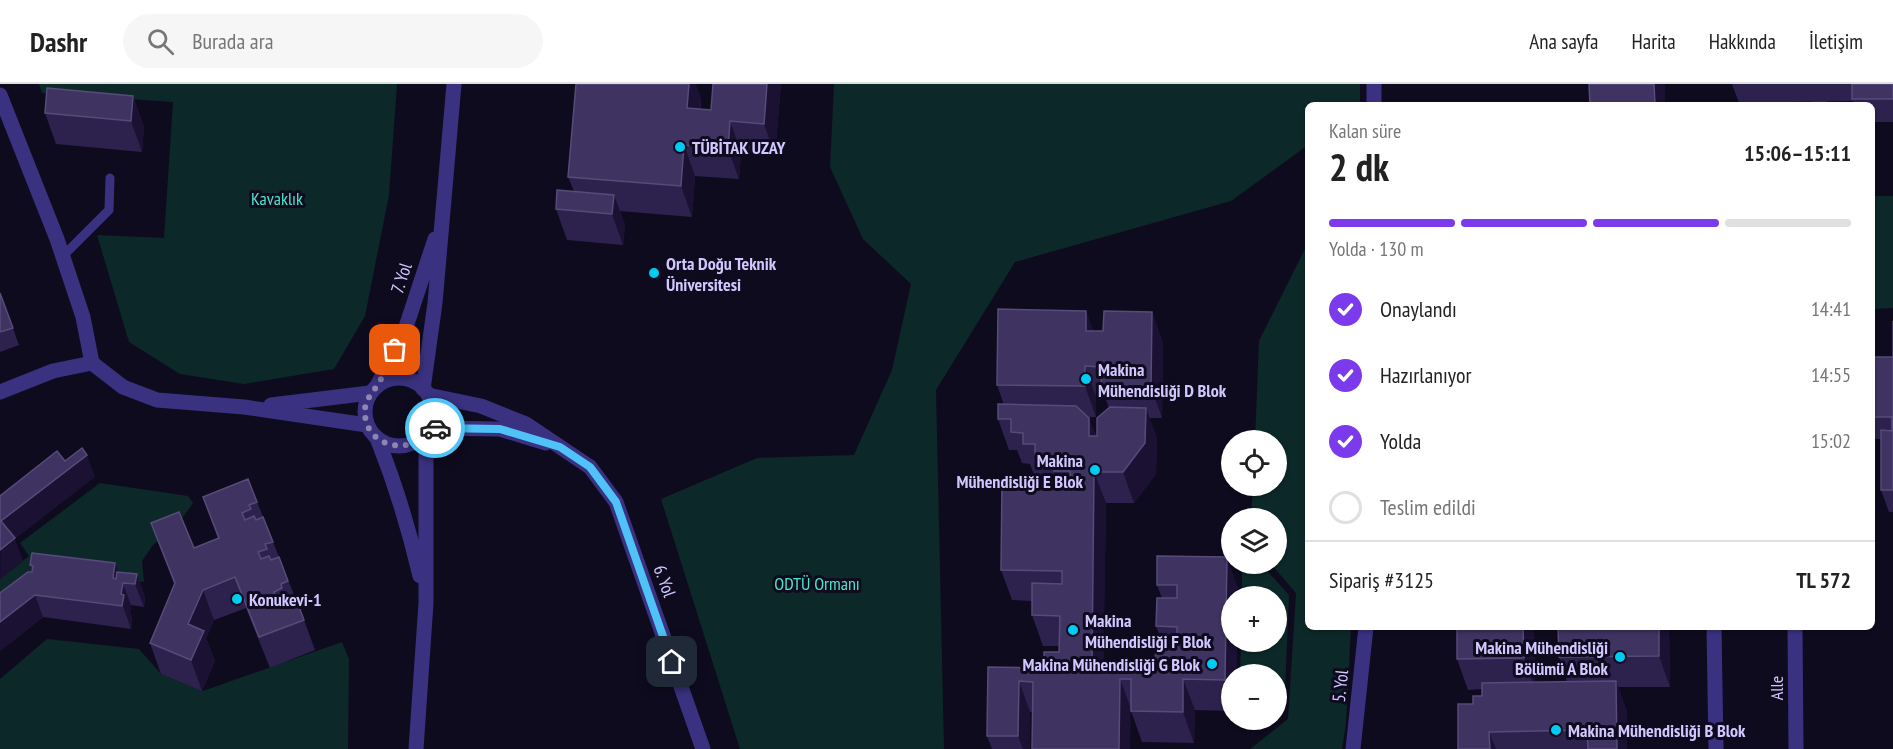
<!DOCTYPE html>
<html lang="tr">
<head>
<meta charset="utf-8">
<style>
	:root { --surface:#fff; --page:#f6f6f6; --text:#222; --muted:#767676; --line:#e0e0e0; --accent:#7c3aed }
	body { margin:0; font-family:"PT Sans Narrow",sans-serif; background:var(--page); color:var(--text); height:100vh; display:flex; flex-direction:column; font-size:22px; white-space:nowrap }
	* { box-sizing:border-box; margin:0 }
	p { font-size:20px; color:var(--muted) }
	.icon { flex:none; width:33px; height:33px; fill:none; stroke:currentColor; stroke-width:2; stroke-linecap:round; stroke-linejoin:round }
	.map { position:relative; flex:1; overflow:hidden }
	.details { position:absolute; left:1305px; top:18px; width:570px; height:528px; display:flex; flex-direction:column; background:var(--surface); border-radius:9px; box-shadow:0 2px 4px #0004 }
	.details>* { flex:none }
	.buttons { position:absolute; left:1221px; top:346px; display:grid; gap:12px }
	.buttons a { display:grid; place-items:center; width:66px; height:66px; border-radius:50%; background:var(--surface); box-shadow:0 2px 4px #0004; font-size:30px }
	.pin { position:absolute; display:grid; place-items:center; width:51px; height:51px; color:#fff; margin:-26px; border-radius:12px; box-shadow:0 3px 9px #0006 }
	.courier { position:absolute; display:grid; place-items:center; width:60px; height:60px; margin:-30px; border:4px solid #4fc3f7; border-radius:50%; background:#fff; color:#222; box-shadow:0 2px 8px #0007 }
	.head em { font-style:normal; font-weight:700 }
	.head div { display:flex; flex-direction:column-reverse }
	.head { display:flex; align-items:center; justify-content:space-between; height:102px; padding:0 24px }
	h1 { font-size:39px; font-weight:700; line-height:45px }
	.bar { display:grid; grid-template-columns:repeat(4,1fr); gap:9px 6px; align-content:center; height:72px; padding:0 24px }
	.bar i { height:8px; border-radius:4px; background:var(--line) }
	.bar .selected { background:var(--accent) }
	.bar p { grid-column:span 4 }
	.line { display:flex; align-items:center; gap:15px; padding:0 24px; border-top:2px solid var(--line) }
	.line div { flex:1 }
	ol { padding:0 24px; list-style:none }
	li { display:flex; align-items:center; gap:18px; height:66px }
	li p { margin-inline-start:auto }
	li .icon { padding:6px; border-radius:50%; background:var(--accent); color:#fff; stroke-width:4 }
	li:last-child { color:var(--muted) }
	li i { width:33px; height:33px; border:3px solid var(--line); border-radius:50% }
	header { display:flex; align-items:center; gap:36px; box-sizing:border-box; height:84px; padding:0 30px; background:var(--surface); border-bottom:2px solid var(--line) }
	header strong { font-size:28px }
	nav { display:flex; gap:33px; margin-inline-start:auto; font-size:21px }
	.search { width:420px; height:54px; background:var(--page); display:flex; align-items:center; gap:15px; box-sizing:border-box; padding:0 21px; border-radius:33px; color:var(--muted); font-size:22px }
	.map>svg:first-child { display:block }
</style>
</head>
<body>
<header>
<strong>Dashr</strong>
<div class="search"><svg class="icon" aria-label="search" viewBox="0 0 24 24"><circle cx="10" cy="10" r="6"/><path d="M15 15l6 6"/></svg>Burada ara</div>
<nav><a>Ana sayfa</a><a>Harita</a><a>Hakkında</a><a>İletişim</a></nav>
</header>
<div class="map">
<svg width="1893" height="665" viewBox="0 0 1893 665">
	<rect width="100%" height="100%" fill="#0f0b1f"/>
	<g fill="#0d2829">
		<path d="M39,0H397L389,111L365,232L334,285L244,300L180,290L129,258L97,151L164,154L173,18L42,9Z"/>
		<path d="M834,0H1360V21H1308V61L1231,117L1015,178L936,306L944,665H740L661,415L757,374L854,371L892,286L911,200L863,155L830,83Z"/>
		<path d="M1872,112H1893V224L1872,225Z"/>
		<path d="M1308,159V543H1351L1346,640L1342,665H1250L1288,635L1296,509L1271,480H1276V435H1251L1253,402H1276V357H1255L1259,257Z"/>
		<path d="M100,399L188,412L193,419L178,440L153,461L142,477L144,498L44,484L0,538V495L29,472L20,459Z"/>
		<path d="M1242,480H1261L1289,511L1285,606H1277L1276,591H1240L1241,558H1276V513H1242Z"/>
		<path d="M47,555L139,565L161,590L203,607L342,558L349,575L348,665H0V595Z"/>
	</g>
	<g fill="none" stroke-linecap="round" stroke-linejoin="round">
		<path stroke="#3a3281" stroke-width="9" d="M63,172L109,126L110,94"/>
		<g stroke="#3a3281" stroke-width="15">
			<path d="M0,11L57,155L83,233L92,279L123,303L157,316L244,323L367,341"/>
			<path d="M1819,18V21"/>
			<path d="M1374,21V0"/>
			<circle cx="399" cy="328" r="34"/>
			<path d="M377,302L404,249L435,155"/>
			<path d="M423,305L435,219L454,0"/>
			<path d="M0,308L53,287L92,279"/>
			<path d="M428,311L481,322L526,340L590,383L616,418L703,665"/>
			<path d="M271,321L370,309"/>
			<path d="M429,344L500,345L546,359"/>
			<path d="M377,354C395,399 409,445 420,492"/>
			<path d="M1714,543L1716,665"/>
			<path d="M1795,543L1796,665"/>
			<path d="M416,665L426,519V349"/>
			<path d="M1353,665L1366,543"/>
		</g>
	</g>
	<g fill="#2d224e" fill-rule="evenodd">
		<path d="M713,0H781L775,71L741,68L739,95L695,92L692,133L620,127L625,141L623,161L567,156L556,125L574,107L568,93L701,14V26H711Z"/>
		<path d="M1732,0H1893V38H1872V21H1854L1853,17L1739,19Z"/>
		<path d="M133,12L144,43L142,68L56,60L45,29Z"/>
		<path d="M0,209L19,261L0,268Z"/>
		<path d="M1086,227L1093,247H1103L1152,228L1163,259L1162,334H1149L1157,354L1156,390L1134,419H1106L1103,585L1155,586L1161,555L1156,542L1162,514L1157,501L1238,504L1232,558H1237V591H1232V627L1195,626L1194,659L1142,658L1131,627L1030,628V665H992L987,652L988,583L1044,584L1059,568V562H1043L1032,531V517L1012,516L1001,486L1045,398L1042,391H1034L1030,380L1022,379L1017,366H1009L998,335L1004,321L997,301ZM1096,313H1105L1109,324L1097,352H1096L1088,333H1096Z"/>
		<path d="M1893,237V428H1889L1881,406V355H1872V273H1893Z"/>
		<path d="M248,395L304,536L315,566L270,584L246,524L214,536L206,554L215,577L202,607L161,590L150,559L174,500L151,439L194,464L218,455L203,413Z"/>
		<path d="M30,481L118,488L137,490L145,513L144,523L131,521L130,528L132,533L131,545L43,533L0,567L32,488Z"/>
		<path d="M1534,543L1535,598H1567L1559,573L1669,543L1670,603H1618L1627,628V665H1458L1473,620L1482,612V605L1468,606L1457,575Z"/>
	</g>
	<g fill="#1a1133">
		<path d="M689,0H696L701,14L698,55L687,24Z"/>
		<path d="M767,0H781L775,71L764,40Z"/>
		<path d="M1654,0H1665V21H1655Z"/>
		<path d="M133,12L144,43L142,68L131,37Z"/>
		<path d="M730,37L741,68L739,95L728,65Z"/>
		<path d="M684,61L695,92L692,133L681,102Z"/>
		<path d="M614,111L625,141L623,161L612,130Z"/>
		<path d="M1086,227L1097,257L1086,247Z"/>
		<path d="M1152,228L1163,259L1162,334L1151,303Z"/>
		<path d="M1085,282L1096,313V333L1085,302Z"/>
		<path d="M1146,324L1157,354L1156,390L1134,419L1123,388Z"/>
		<path d="M1089,334L1100,365L1089,352Z"/>
		<path d="M87,371L95,393L15,455L23,477L0,495L1,437Z"/>
		<path d="M1094,388L1106,419L1103,609L1092,579Z"/>
		<path d="M1227,473L1238,504V513H1232V558H1237V591H1232V613L1225,596Z"/>
		<path d="M115,479L131,521L130,528L132,533L131,545L113,494Z"/>
		<path d="M137,490L145,513L144,523L135,500Z"/>
		<path d="M203,506L214,536L206,554L215,577L202,607L191,576L188,540Z"/>
		<path d="M35,511L43,533L0,567V538Z"/>
		<path d="M1523,543H1534L1535,605L1524,574Z"/>
		<path d="M1659,543H1669L1670,603L1659,572Z"/>
		<path d="M1120,595L1131,625L1130,665H1119Z"/>
		<path d="M1183,595L1195,626L1194,659L1183,628Z"/>
		<path d="M1019,597L1030,628V665H1023L1018,652Z"/>
		<path d="M1616,597L1627,628V665H1617Z"/>
		<path d="M1489,648L1496,665H1490Z"/>
	</g>
	<g fill="#3f3361" stroke="#564b7a" stroke-width="1.5">
		<path d="M576,0H689L687,24L711,26L713,0H767L764,40L730,37L728,65L684,61L681,102L568,93Z"/>
		<path d="M1589,0H1654L1655,21H1590Z"/>
		<rect x="1852" y="0" width="41" height="15"/>
		<path d="M47,4L133,12L131,37L45,29Z"/>
		<path d="M557,106L614,111L612,130L556,125Z"/>
		<path d="M0,209L13,244L0,248Z"/>
		<path d="M998,225L1086,227V247H1103L1104,227L1152,228L1151,303L1101,302L1102,283L1085,282V302L997,301Z"/>
		<path d="M1893,237V406H1881V346L1892,347V333H1872V273H1893Z"/>
		<path d="M998,320L1076,322L1089,334V352H1097V334L1110,323L1146,324L1145,359L1123,388H1094L1092,579H1097L1101,585L1126,586L1130,581H1136L1141,586H1155L1156,555L1177,556V543L1156,542L1157,514H1177V501H1157V472L1227,473L1225,596L1183,595V628L1131,627V595H1120L1119,665H1032L1033,598L1019,597L1018,652H987L988,583L1044,584V568H1059L1060,532L1032,531V499L1062,500V487L1001,486L1002,397L1071,398L1070,387H1054V379H1043V371H1035V360H1023V349L1011,348V335H998Z"/>
		<path d="M82,364L87,371L1,437L15,454L0,466V412L57,367L65,377Z"/>
		<path d="M248,395L257,418L249,421L251,425L242,429L245,436L254,432L256,436L263,433L273,458L265,460L267,465L258,468L261,475L269,472L271,476L279,473L288,497L281,500L282,504L274,508L276,515L285,511L287,515L295,512L304,536L259,553L235,493L203,506L188,540L204,547L191,576L150,559L175,499L151,439L179,428L194,464L219,454L203,413Z"/>
		<path d="M32,469L115,479L113,494L116,495L117,488L137,490L135,500L123,499L121,510L124,511L122,522L35,511L0,538V509L28,488H32L33,482L30,481Z"/>
		<path d="M1457,543H1523L1524,574L1457,575Z"/>
		<path d="M1558,543H1659V572L1559,573Z"/>
		<path d="M1616,597L1617,665H1588L1587,646L1489,648L1490,665H1458V620H1473V612H1482V599Z"/>
	</g>
	<g fill="none" stroke-linecap="round" stroke-linejoin="round">
		<path stroke="#8e86b1" stroke-width="6" stroke-dasharray="0 10.8" d="M395,266C389,277 385,289 378,300C372,310 364,316 365,329C365,363 413,374 429,344H435"/>
		<path stroke="#4fc3f7" stroke-width="8" d="M435,344L500,345L560,363L590,383L616,418L672,578"/>
	</g>
	<g fill="#00ccf3" stroke="#0f0b1f" stroke-width="2">
		<circle cx="680" cy="63" r="6"/>
		<circle cx="654" cy="189" r="6"/>
		<circle cx="1086" cy="295" r="6"/>
		<circle cx="1095" cy="386" r="6"/>
		<circle cx="237" cy="515" r="6"/>
		<circle cx="1073" cy="546" r="6"/>
		<circle cx="1620" cy="573" r="6"/>
		<circle cx="1212" cy="580" r="6"/>
		<circle cx="1556" cy="646" r="6"/>
	</g>
	<g text-anchor="middle" dominant-baseline="central" stroke-width="6" stroke-linejoin="round" paint-order="stroke">
		<g font-size="18" font-weight="bold" fill="#d2c8ff" stroke="#0f0b1f" text-anchor="start">
			<text x="692" y="63">TÜBİTAK UZAY</text>
			<text x="666" y="179">Orta Doğu Teknik<tspan x="666" dy="21">Üniversitesi</tspan></text>
			<text x="1098" y="285">Makina<tspan x="1098" dy="21">Mühendisliği D Blok</tspan></text>
			<text x="1083" y="376" text-anchor="end">Makina<tspan x="1083" dy="21">Mühendisliği E Blok</tspan></text>
			<text x="249" y="515">Konukevi-1</text>
			<text x="1085" y="536">Makina<tspan x="1085" dy="21">Mühendisliği F Blok</tspan></text>
			<text x="1608" y="563" text-anchor="end">Makina Mühendisliği<tspan x="1608" dy="21">Bölümü A Blok</tspan></text>
			<text x="1200" y="580" text-anchor="end">Makina Mühendisliği G Blok</text>
			<text x="1568" y="646">Makina Mühendisliği B Blok</text>
		</g>
		<g font-size="18" fill="#4de6c9" stroke="#0f0b1f">
			<text x="277" y="114">Kavaklık</text>
			<text x="817" y="499">ODTÜ Ormanı</text>
		</g>
		<g font-size="18" fill="#d2c8ff" stroke="#0f0b1f">
			<text transform="translate(401 194) rotate(-72)">7. Yol</text>
			<text transform="translate(665 497) rotate(70)">6. Yol</text>
			<text transform="translate(1340 602) rotate(-84)">5. Yol</text>
			<text transform="translate(1776 604) rotate(-90)">Alle</text>
		</g>
	</g>
</svg>
<div class="buttons">
<a><svg class="icon" aria-label="locate" viewBox="0 0 24 24"><circle cx="12" cy="12" r="6"/><path d="M12 2v4M12 18v4M2 12h4M18 12h4"/></svg></a>
<a><svg class="icon" aria-label="layers" viewBox="0 0 24 24"><path d="M12 4l9 5-9 5-9-5zM3 14l9 5 9-5"/></svg></a>
<a>+</a>
<a>−</a>
</div>
<div class="pin" style="left:395px;top:266px;background:#ea580c"><svg class="icon" aria-label="bag" viewBox="0 0 24 24"><path d="M5 8h14l-1 12H6zM9 8a3 3 0 0 1 6 0"/></svg></div>
<div class="pin" style="left:672px;top:578px;background:#1f2937"><svg class="icon" aria-label="home" viewBox="0 0 24 24"><path d="M3 11l9-7 9 7M6 9v11h12V9"/></svg></div>
<div class="courier" style="left:435px;top:344px"><svg class="icon" aria-label="car" viewBox="0 0 24 24"><path d="M5 17H2v-5l4-1 3-4h7l3 4 3 1v5h-3M9 17h6M6 11h13"/><circle cx="7" cy="17" r="2"/><circle cx="17" cy="17" r="2"/></svg></div>
<section class="details">
<div class="head"><div><h1>2 dk</h1><p>Kalan süre</p></div><em>15:06–15:11</em></div>
<div class="bar"><i class="selected"></i><i class="selected"></i><i class="selected"></i><i></i><p>Yolda · 130 m</p></div>
<ol>
<li><svg class="icon" aria-label="check" viewBox="0 0 24 24"><path d="M5 12l5 5 9-10"/></svg>Onaylandı<p>14:41</p></li>
<li><svg class="icon" aria-label="check" viewBox="0 0 24 24"><path d="M5 12l5 5 9-10"/></svg>Hazırlanıyor<p>14:55</p></li>
<li><svg class="icon" aria-label="check" viewBox="0 0 24 24"><path d="M5 12l5 5 9-10"/></svg>Yolda<p>15:02</p></li>
<li><i></i>Teslim edildi</li>
</ol>
<div class="line" style="height:78px"><div>Sipariş #3125</div><b>TL 572</b></div>
</section>
</div>
</body>
</html>
